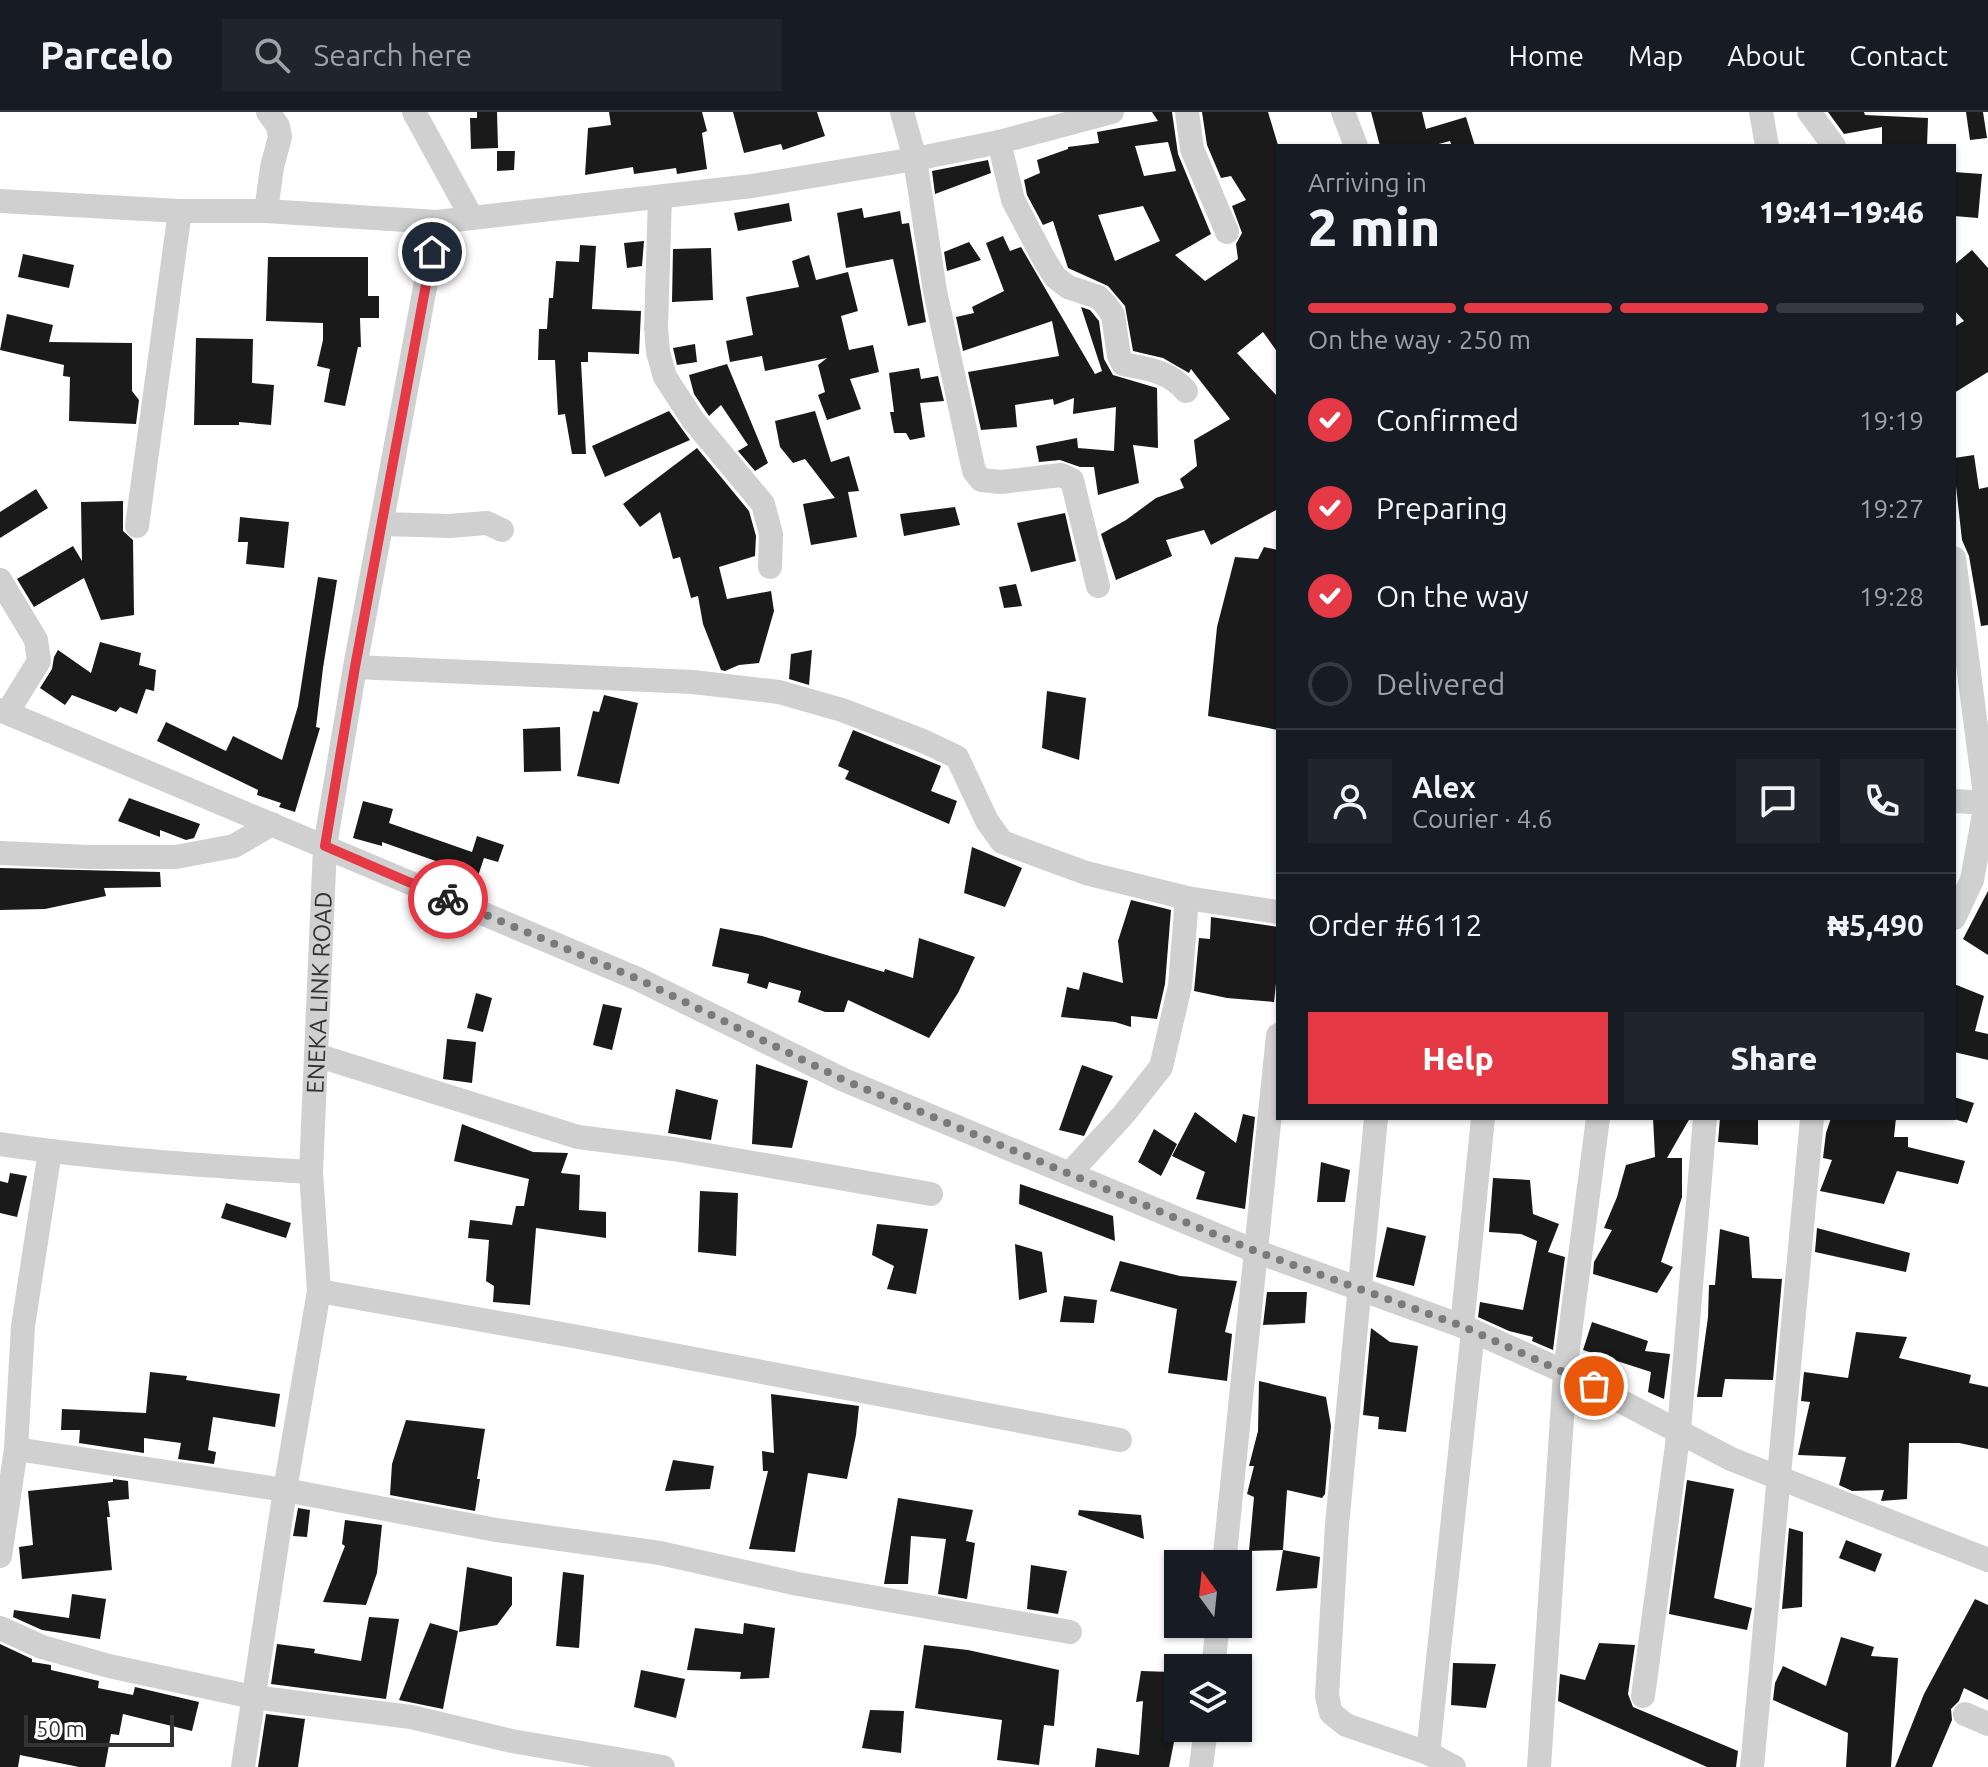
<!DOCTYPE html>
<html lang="en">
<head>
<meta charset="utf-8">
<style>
	:root { --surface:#171b24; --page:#20242c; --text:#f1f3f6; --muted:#9ea1a6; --line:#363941; --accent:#e63946 }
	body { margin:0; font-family:Ubuntu,sans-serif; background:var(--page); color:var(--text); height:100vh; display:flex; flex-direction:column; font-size:30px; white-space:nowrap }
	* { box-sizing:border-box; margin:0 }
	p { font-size:26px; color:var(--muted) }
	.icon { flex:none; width:44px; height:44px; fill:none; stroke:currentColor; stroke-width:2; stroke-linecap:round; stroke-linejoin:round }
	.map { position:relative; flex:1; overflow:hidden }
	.panel { position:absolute; left:1276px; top:32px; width:680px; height:976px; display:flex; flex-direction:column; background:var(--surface); border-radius:0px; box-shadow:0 2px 6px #0004 }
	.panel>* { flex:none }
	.needle { width:52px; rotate:345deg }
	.tools { position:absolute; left:1164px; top:1438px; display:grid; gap:16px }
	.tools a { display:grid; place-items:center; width:88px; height:88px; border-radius:0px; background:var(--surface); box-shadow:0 2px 6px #0004; font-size:40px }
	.scale { position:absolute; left:24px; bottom:20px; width:150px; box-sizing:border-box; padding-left:8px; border:4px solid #333; border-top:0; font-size:22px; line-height:28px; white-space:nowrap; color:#333; -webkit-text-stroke:6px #fff; paint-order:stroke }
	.pin { position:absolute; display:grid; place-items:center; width:68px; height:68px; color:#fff; margin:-34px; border:4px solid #fff; border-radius:50%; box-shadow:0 2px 8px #0007 }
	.courier { position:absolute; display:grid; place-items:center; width:80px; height:80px; margin:-40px; border:6px solid #e63946; border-radius:50%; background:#fff; color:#222; box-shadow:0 2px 10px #0007 }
	.overview em { font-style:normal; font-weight:800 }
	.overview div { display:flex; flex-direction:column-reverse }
	.overview { display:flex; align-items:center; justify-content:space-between; height:136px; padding:0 32px }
	h1 { font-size:52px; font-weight:800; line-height:60px }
	.bar { display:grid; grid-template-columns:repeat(4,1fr); gap:12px 8px; align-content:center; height:96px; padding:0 32px }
	.bar i { height:10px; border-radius:6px; background:var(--line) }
	.bar .current { background:var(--accent) }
	.bar p { grid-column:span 4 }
	.line { display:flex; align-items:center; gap:20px; padding:0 32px; border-top:2px solid var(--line) }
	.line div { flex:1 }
	.round { display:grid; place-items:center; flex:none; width:84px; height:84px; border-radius:0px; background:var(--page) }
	ol { padding:0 32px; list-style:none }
	li { display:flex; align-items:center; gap:24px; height:88px }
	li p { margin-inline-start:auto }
	li .icon { padding:8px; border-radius:50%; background:var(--accent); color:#fff; stroke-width:4 }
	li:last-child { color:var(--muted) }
	li i { width:44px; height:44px; border:4px solid var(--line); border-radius:50% }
	.cta { display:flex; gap:16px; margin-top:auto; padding:16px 32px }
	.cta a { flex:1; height:92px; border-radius:0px; background:var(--accent); color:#fff; font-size:32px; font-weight:800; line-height:92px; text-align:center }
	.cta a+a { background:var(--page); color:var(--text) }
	header { display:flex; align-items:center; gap:48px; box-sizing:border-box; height:112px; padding:0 40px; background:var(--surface); border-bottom:2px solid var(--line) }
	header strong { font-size:38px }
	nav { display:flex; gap:44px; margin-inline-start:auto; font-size:28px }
	.search { width:560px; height:72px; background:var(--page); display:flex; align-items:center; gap:20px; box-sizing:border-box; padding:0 28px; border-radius:0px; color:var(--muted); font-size:30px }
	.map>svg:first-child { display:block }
</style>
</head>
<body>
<header>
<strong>Parcelo</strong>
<div class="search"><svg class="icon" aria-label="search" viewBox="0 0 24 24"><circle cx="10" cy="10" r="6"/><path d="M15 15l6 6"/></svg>Search here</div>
<nav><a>Home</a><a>Map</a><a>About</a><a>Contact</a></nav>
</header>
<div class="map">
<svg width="1988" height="1655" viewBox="0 0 1988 1655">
	<rect width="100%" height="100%" fill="#fff"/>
	<g fill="#1a1a1a" fill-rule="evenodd">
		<path d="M477,0H497L498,36L471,37L470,6H477Z"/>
		<path d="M609,0H702L707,19L702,21L707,57L677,62L676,56L634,62L633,55L585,63L588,16L611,13Z"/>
		<path d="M733,0H817L825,24L783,38L781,32L744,41Z"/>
		<path d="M1152,0H1172L1178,42L1211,122L1175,143L1205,169L1238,147L1236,132L1242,121L1232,94L1246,88L1231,64L1221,66L1207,33L1202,0H1268L1278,33V241L1263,220L1237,241L1277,284L1278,397L1211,433L1204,418L1166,428L1172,444L1116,468L1101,422L1126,408L1156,386L1184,376L1180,367L1197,354L1194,328L1230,307L1191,257L1189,261L1163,246L1133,239L1125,194L1108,174L1068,156L1053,109L1043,113L1027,83L1024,68L1040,61L1037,48L1068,37V35L1099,31L1097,20L1158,9ZM1168,30L1176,59L1144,64L1135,34ZM1143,94L1160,129L1115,149L1098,103Z"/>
		<path d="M1371,0H1422L1426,17L1466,5L1475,34H1452L1450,29L1431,34H1380Z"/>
		<path d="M1828,0H1864L1865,3L1928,6L1927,34H1882V15L1844,22Z"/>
		<path d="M1966,0H1983L1987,26L1970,28Z"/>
		<path d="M497,39H515L514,58L497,59Z"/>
		<path d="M988,48L991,61L935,82L932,59Z"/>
		<path d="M1954,60L1982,62L1978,106L1954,104Z"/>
		<path d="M789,91L792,109L738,119L734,101Z"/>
		<path d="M862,96L864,106L900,99L902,112L909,111L926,210L908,214L893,147L846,156L837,101Z"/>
		<path d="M1003,124L1010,139L1021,135L1095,262L1102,259L1081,195L1090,198L1099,209L1104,247L1113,263L1157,276L1158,336L1133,333L1139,371L1098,383L1094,355H1080L1060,348L1039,350L1036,334L1077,326L1078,336L1114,339L1116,295L1073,302L1074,286L1054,293L1053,287L1015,293L1017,315L981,318L968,260L1059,244L1052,209L963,239L956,205L974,201L972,195L1004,179L986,131Z"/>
		<path d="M644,129L642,154L627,156L624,131Z"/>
		<path d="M969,130L981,148L947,159L944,140Z"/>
		<path d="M580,133L596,134L592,197L641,199L639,242L588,240V250H581L586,342H572L565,302L558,303L555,248H538L539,217H547L549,186H553L556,149L579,150Z"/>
		<path d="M711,136L713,188L672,190L673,137Z"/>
		<path d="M1972,138L1988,156V260L1954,281V215L1964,209L1954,198V153Z"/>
		<path d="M23,142L74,153L69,176L18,165Z"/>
		<path d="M809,143L816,168L848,160L858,199L841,204L849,238L873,233L879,260L850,267L861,297L827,308L818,283L825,280L818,253L827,246L765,259L762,244L730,250L726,229L753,223L746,185L799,175L792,149Z"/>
		<path d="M268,145H368V184H379V206H360L361,235H358L345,294L324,290L330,257L317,254L323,228V211L266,209Z"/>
		<path d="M7,202L53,213L49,230L132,231V279L139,288L136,312L69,309L70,265L63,264L64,253L0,238Z"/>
		<path d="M196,226L253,227L252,271L274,273L271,313L239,310V313H194Z"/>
		<path d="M695,232L697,250L677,253L673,236Z"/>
		<path d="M727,252L768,351L755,359L738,339L748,333L721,293L709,304L694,282L689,263Z"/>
		<path d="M919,256L921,267L938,264L944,289L920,291L925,325L910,328L906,321H894L890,300H894L889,261Z"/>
		<path d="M669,299L690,328L605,365L592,334Z"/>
		<path d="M815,299L831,350L849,344L859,379L848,380L857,425L811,433L803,392L835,386L805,347L793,351L780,335L775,309Z"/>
		<path d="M697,336L749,399L756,424L755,444L719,455L727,487L771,479L774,499L759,551L739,553L725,559L721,558L703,512L698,484L691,486L680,445L673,447L660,400L640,415L623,392Z"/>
		<path d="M1974,343L1979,377L1988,375V513L1981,514L1969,444L1962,428L1954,356V346Z"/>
		<path d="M36,377L48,396L0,426V400Z"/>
		<path d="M123,389V419L133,428L134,503L101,508L84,466L34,495L17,467L73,434L82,449L81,390Z"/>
		<path d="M955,395L960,413L904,424L900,402Z"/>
		<path d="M1065,401L1076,449L1031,460L1017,411Z"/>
		<path d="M240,405L289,410L284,456L246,452L248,430H238Z"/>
		<path d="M1264,435L1278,438V618L1208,604L1217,515L1235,445L1258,447Z"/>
		<path d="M318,465L337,468L323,556L316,615L320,616L295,700L279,695L281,691L257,683L258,678L157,629L166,610L226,639L233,624L282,648L298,594Z"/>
		<path d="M1016,472L1022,494L1004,496L999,475Z"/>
		<path d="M100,530L141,541L139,553L156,558L154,579L146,577L137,602L120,595L116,600L72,583L65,593L40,576L52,557L54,545L58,538L91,561Z"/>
		<path d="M812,538L809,573L789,567L791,542Z"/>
		<path d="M1047,579L1086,586L1079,648L1042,636Z"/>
		<path d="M604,583L638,591L619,672L577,664L593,599L599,600Z"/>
		<path d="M560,615L561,659L524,660L523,617Z"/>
		<path d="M853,618L941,654L931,679L957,689L949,712L845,667L849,659L838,654Z"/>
		<path d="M129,686L200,712L194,726L186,728L160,718V725L118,709Z"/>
		<path d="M363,689L393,697L389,711L472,740L477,724L504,733L498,750L484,746L478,764L382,730V734L353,726Z"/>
		<path d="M972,735L1022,756L1005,795L964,781Z"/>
		<path d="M0,756L160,760L161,775L104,776L106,784L45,797L0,798Z"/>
		<path d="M1988,779V843L1963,827Z"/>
		<path d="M1131,788L1171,798L1165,872L1157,907L1131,904V915L1115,910L1061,905L1067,875L1079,878L1083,860L1123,871L1118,829Z"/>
		<path d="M1211,805L1278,815V853L1274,890L1227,886L1194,879L1199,826L1210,827Z"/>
		<path d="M720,816L762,824L884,860L885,857L913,866L919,826L975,845L958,881L929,926L848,888L844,900H825L798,890L801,879L769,870L767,877L747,871L749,862L712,854Z"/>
		<path d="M1954,872L1984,884L1975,919L1988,922V948L1954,940Z"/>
		<path d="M476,881L492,886L483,920L467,916Z"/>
		<path d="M603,892L622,896L612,938L593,933Z"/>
		<path d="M447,927L476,930L472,971L443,967Z"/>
		<path d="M756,952L808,969L792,1036L752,1032Z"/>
		<path d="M1082,953L1113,964L1084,1024L1059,1018Z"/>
		<path d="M676,977L718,988L711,1028L668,1021Z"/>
		<path d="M1954,985L1974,991L1967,1011L1954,1007Z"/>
		<path d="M1195,1000L1236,1031L1243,1002L1255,1005L1245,1097L1196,1087L1205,1060L1172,1044Z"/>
		<path d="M1653,1006H1690L1667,1046H1682V1085L1661,1150L1673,1155L1657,1181L1593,1162L1594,1150L1612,1118L1604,1116L1617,1085L1626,1053L1655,1045Z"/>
		<path d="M1720,1006H1758V1033L1718,1030Z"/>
		<path d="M1831,1006H1896L1894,1025H1908V1035L1965,1049L1958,1072L1897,1059L1884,1092L1820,1079L1832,1048L1823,1046L1826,1021Z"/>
		<path d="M462,1012L533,1040L568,1041L561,1061L580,1063L579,1098L606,1100V1126L536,1116L530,1193L493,1190L494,1174L486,1169L489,1128L468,1126L470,1108L512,1113L516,1094H524L529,1067L454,1049Z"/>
		<path d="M1154,1017L1177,1032L1161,1064L1138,1050Z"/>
		<path d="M1321,1050L1350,1058L1345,1090H1317Z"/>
		<path d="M10,1061L27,1064L17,1105L0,1101V1069L8,1071Z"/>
		<path d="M1493,1066L1530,1068L1533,1102L1559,1112L1548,1140L1565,1145L1553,1238L1532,1229L1533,1225L1509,1219L1478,1205L1480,1190L1523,1198L1537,1129L1521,1122L1489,1120Z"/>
		<path d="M1020,1072L1113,1104L1115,1129L1019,1092Z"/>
		<path d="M700,1079L738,1081L736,1144L698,1140Z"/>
		<path d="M226,1091L291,1111L286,1126L221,1106Z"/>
		<path d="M877,1112L928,1117L916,1182L887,1177L894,1154L872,1143Z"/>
		<path d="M1387,1115L1426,1124L1414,1174L1376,1165Z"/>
		<path d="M1817,1116L1910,1141L1906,1160L1815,1140Z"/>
		<path d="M1720,1117L1749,1125L1752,1166L1782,1167L1773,1268L1725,1267L1722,1285H1697L1708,1205L1709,1173H1715Z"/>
		<path d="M1015,1132L1042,1140L1047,1180L1019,1188Z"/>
		<path d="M1120,1149L1180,1164L1237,1169L1225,1220L1232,1222L1227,1269L1168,1261L1177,1197L1110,1179Z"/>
		<path d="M1267,1180H1307L1305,1211L1263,1213Z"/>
		<path d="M1064,1184L1097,1188L1094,1211L1060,1210Z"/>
		<path d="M1592,1210L1648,1229L1645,1239L1670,1242L1664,1287L1648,1280L1651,1260L1583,1238Z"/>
		<path d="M1371,1216L1390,1230L1418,1234L1406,1320L1378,1317L1379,1305L1363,1303Z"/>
		<path d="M1856,1220L1907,1225L1899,1246L1971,1263L1969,1271L1988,1275V1337L1959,1331H1909L1907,1387L1881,1389L1884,1378L1852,1379L1839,1373L1846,1345L1798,1343L1810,1290L1801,1289L1804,1260L1848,1266Z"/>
		<path d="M150,1260L187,1264L186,1268L280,1282L275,1315L213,1305L208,1338L216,1340L214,1352L178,1347L181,1331L144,1326V1341L79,1331L80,1318H61L62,1297L146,1301Z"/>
		<path d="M1259,1269L1326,1285L1331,1314L1325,1382L1322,1386L1287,1378L1283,1438L1249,1439L1254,1385L1247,1382L1254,1354H1249L1258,1319Z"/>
		<path d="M771,1282L859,1294L856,1323L847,1367L808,1361L795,1440L749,1437L768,1359H763L762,1339L774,1341Z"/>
		<path d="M406,1308L485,1317L477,1367H480L475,1399L390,1383L392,1352Z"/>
		<path d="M673,1348L714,1354L710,1377L665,1379Z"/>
		<path d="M113,1367L128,1369L129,1387L108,1389L110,1405H107L112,1458L22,1467L19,1435L33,1433L28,1379L113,1370Z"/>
		<path d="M1687,1368L1734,1377L1714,1486L1752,1496L1747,1518L1669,1502Z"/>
		<path d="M898,1386L973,1398L966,1429L975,1431L967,1487L938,1482L946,1427L911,1424L908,1472H884Z"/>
		<path d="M298,1396L310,1398L307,1425L293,1424Z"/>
		<path d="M1079,1398L1141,1403L1144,1427L1078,1403Z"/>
		<path d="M345,1408L382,1413L377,1461L366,1493L323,1490L345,1434L342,1432Z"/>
		<path d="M1789,1416L1803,1420L1802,1495L1782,1497Z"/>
		<path d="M1846,1428L1882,1442L1875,1460L1839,1446Z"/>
		<path d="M1283,1438L1320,1445L1317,1476L1276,1479Z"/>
		<path d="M1031,1453L1067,1459L1058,1502L1027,1497Z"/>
		<path d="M467,1455L512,1465V1493L497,1513L459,1520Z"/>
		<path d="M563,1460L584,1463L579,1536L556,1534Z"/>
		<path d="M72,1482L106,1487L100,1527L42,1518L13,1505L14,1498L69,1506Z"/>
		<path d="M1975,1487L1988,1493V1588L1964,1576L1959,1589L1951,1597L1952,1608L1932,1655H1895L1924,1582Z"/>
		<path d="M369,1505L399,1507L386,1587L271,1572L277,1532L315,1537L314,1541L361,1549Z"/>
		<path d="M430,1511L458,1519L443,1597L399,1588Z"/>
		<path d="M744,1511L775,1516L769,1566L740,1567L741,1560L687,1558L695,1516L743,1522Z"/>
		<path d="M1841,1525L1874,1535L1871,1544L1898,1546L1891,1655H1846L1848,1621L1773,1588L1775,1571L1783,1554L1826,1574Z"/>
		<path d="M1599,1531L1635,1533L1628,1582L1633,1595L1738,1639L1736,1655H1707L1558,1589L1560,1562L1585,1568Z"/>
		<path d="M0,1532L32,1547V1550L51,1553V1558L99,1569L98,1576L133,1583L135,1575L199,1590L192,1619L123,1602L119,1623L111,1622L105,1655H79L20,1643L18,1655H0Z"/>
		<path d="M924,1533L968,1538L1059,1558L1054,1614L1044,1613L1039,1653L997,1648L1002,1608L915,1596Z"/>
		<path d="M1453,1551L1496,1552L1486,1596L1451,1593Z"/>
		<path d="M641,1558L685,1567L676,1606L634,1595Z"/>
		<path d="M1141,1559L1172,1560L1164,1605H1178V1630H1174L1169,1655H1095L1097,1636L1139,1643L1143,1589L1136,1590Z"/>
		<path d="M870,1598L904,1599L901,1641L862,1636Z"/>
		<path d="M266,1602L305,1607L298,1655H258Z"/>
	</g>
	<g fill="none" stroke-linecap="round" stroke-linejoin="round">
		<g stroke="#d0d0d0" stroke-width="24">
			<path d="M414,0L472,106"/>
			<path d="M902,0L915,47L935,179L974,359L981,368L1001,370L1061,363L1072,368L1098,474"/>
			<path d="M1187,0L1192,37L1227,120"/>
			<path d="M1343,0L1356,34"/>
			<path d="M1761,0L1767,34"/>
			<path d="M1809,0L1834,34"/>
			<path d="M999,30L1013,88L1044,147L1055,165L1068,175L1098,185L1106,193L1113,203L1119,244L1123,252C1148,257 1169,259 1186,279"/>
			<path d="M660,85L656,215L658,240L665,265L693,308L763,392L771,422L770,455"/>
			<path d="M0,89L180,99H266L437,110L752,74L915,47L999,30L1112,0"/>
			<path d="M266,99L272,55L280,25L278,14L268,0"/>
			<path d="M382,412L449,414L487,411L502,418"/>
			<path d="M137,414L180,99"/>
			<path d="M1954,446L1986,691L1972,768L1954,806"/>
			<path d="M0,468L36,528L39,549L7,601"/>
			<path d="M355,555L693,570L779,580L842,598L923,629L957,645L987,709L1002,730L1086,761L1187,786L1278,800"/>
			<path d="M0,598L638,867L844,968L1255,1139L1462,1214L1565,1260L1731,1347L1988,1448"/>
			<path d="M1954,689L1988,691"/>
			<path d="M0,741L89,745H176L234,734L272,712"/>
			<path d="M316,943L578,1025L673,1037L931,1082"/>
			<path d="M1376,1006L1337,1413L1327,1584L1331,1601L1346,1613L1428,1641L1454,1655"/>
			<path id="s1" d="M0,1032C103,1047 207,1054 311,1060L325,734L355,555L437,110"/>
			<path d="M1070,1061L1124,1002L1161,955L1180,874L1187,786"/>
			<path d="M319,1179L573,1224L1120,1328"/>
			<path d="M1462,1214L1483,1006"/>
			<path d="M16,1337L285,1378L496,1418L660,1441L798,1472L1070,1520"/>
			<path d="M0,1444L16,1337L23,1214L50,1039"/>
			<path d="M1224,1452L1278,923"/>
			<path d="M0,1516L42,1535L109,1554L253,1585L411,1605L512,1629L663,1655"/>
			<path d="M1213,1556L1218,1512"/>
			<path d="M1643,1584L1679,1318L1705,1006"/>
			<path d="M1965,1602L1988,1612"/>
			<path d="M1428,1641L1473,1219"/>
			<path d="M243,1655L285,1378L319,1179L311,1060"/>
			<path d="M1201,1655L1206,1616"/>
			<path d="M1539,1655L1565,1260L1598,1006"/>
			<path d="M1752,1655L1812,1006"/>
		</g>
	</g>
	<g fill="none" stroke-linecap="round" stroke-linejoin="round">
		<path stroke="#7a7a7a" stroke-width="8" stroke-dasharray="0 14.4" d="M448,787L638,867L844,968L1255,1139L1462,1214L1594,1274"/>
		<path stroke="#e63946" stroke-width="10" d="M432,140L355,555L325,734L448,787"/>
	</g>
	<g text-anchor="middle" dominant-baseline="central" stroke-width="8" stroke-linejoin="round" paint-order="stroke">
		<g font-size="24" fill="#333" stroke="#fff">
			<text stroke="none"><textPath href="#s1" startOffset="492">ENEKA LINK ROAD</textPath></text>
		</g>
	</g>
</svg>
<div class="tools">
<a><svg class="needle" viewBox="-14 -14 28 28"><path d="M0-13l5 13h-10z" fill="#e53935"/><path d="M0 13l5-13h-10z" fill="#9ea1a6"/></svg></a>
<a><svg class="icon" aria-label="layers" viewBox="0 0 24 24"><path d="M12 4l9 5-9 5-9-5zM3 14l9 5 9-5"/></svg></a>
</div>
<div class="scale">50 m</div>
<div class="pin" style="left:1594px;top:1274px;background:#ea580c"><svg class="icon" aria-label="bag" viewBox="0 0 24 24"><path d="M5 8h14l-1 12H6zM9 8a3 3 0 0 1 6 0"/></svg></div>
<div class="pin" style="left:432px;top:140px;background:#1f2937"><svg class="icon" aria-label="home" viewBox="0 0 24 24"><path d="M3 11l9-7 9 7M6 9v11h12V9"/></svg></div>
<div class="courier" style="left:448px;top:787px"><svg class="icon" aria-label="bike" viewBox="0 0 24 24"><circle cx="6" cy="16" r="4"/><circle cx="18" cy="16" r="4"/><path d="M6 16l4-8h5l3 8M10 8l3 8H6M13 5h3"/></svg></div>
<section class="panel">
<div class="overview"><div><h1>2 min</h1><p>Arriving in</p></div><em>19:41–19:46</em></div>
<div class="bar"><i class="current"></i><i class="current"></i><i class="current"></i><i></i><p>On the way · 250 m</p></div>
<ol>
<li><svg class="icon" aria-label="check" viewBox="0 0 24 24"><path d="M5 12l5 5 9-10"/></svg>Confirmed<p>19:19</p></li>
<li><svg class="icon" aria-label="check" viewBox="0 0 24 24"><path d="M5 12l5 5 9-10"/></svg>Preparing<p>19:27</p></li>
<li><svg class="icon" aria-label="check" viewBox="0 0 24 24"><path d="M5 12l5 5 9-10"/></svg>On the way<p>19:28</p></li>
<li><i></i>Delivered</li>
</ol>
<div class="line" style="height:144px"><a class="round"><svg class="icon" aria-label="person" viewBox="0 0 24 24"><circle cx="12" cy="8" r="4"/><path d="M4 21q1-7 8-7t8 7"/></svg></a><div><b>Alex</b><p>Courier · 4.6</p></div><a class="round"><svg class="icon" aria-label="chat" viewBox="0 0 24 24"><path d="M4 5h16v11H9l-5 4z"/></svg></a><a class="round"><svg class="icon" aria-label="phone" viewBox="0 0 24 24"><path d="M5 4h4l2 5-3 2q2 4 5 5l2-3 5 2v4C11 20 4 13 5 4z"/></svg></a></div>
<div class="line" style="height:104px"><div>Order #6112</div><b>₦5,490</b></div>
<div class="cta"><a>Help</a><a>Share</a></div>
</section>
</div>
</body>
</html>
